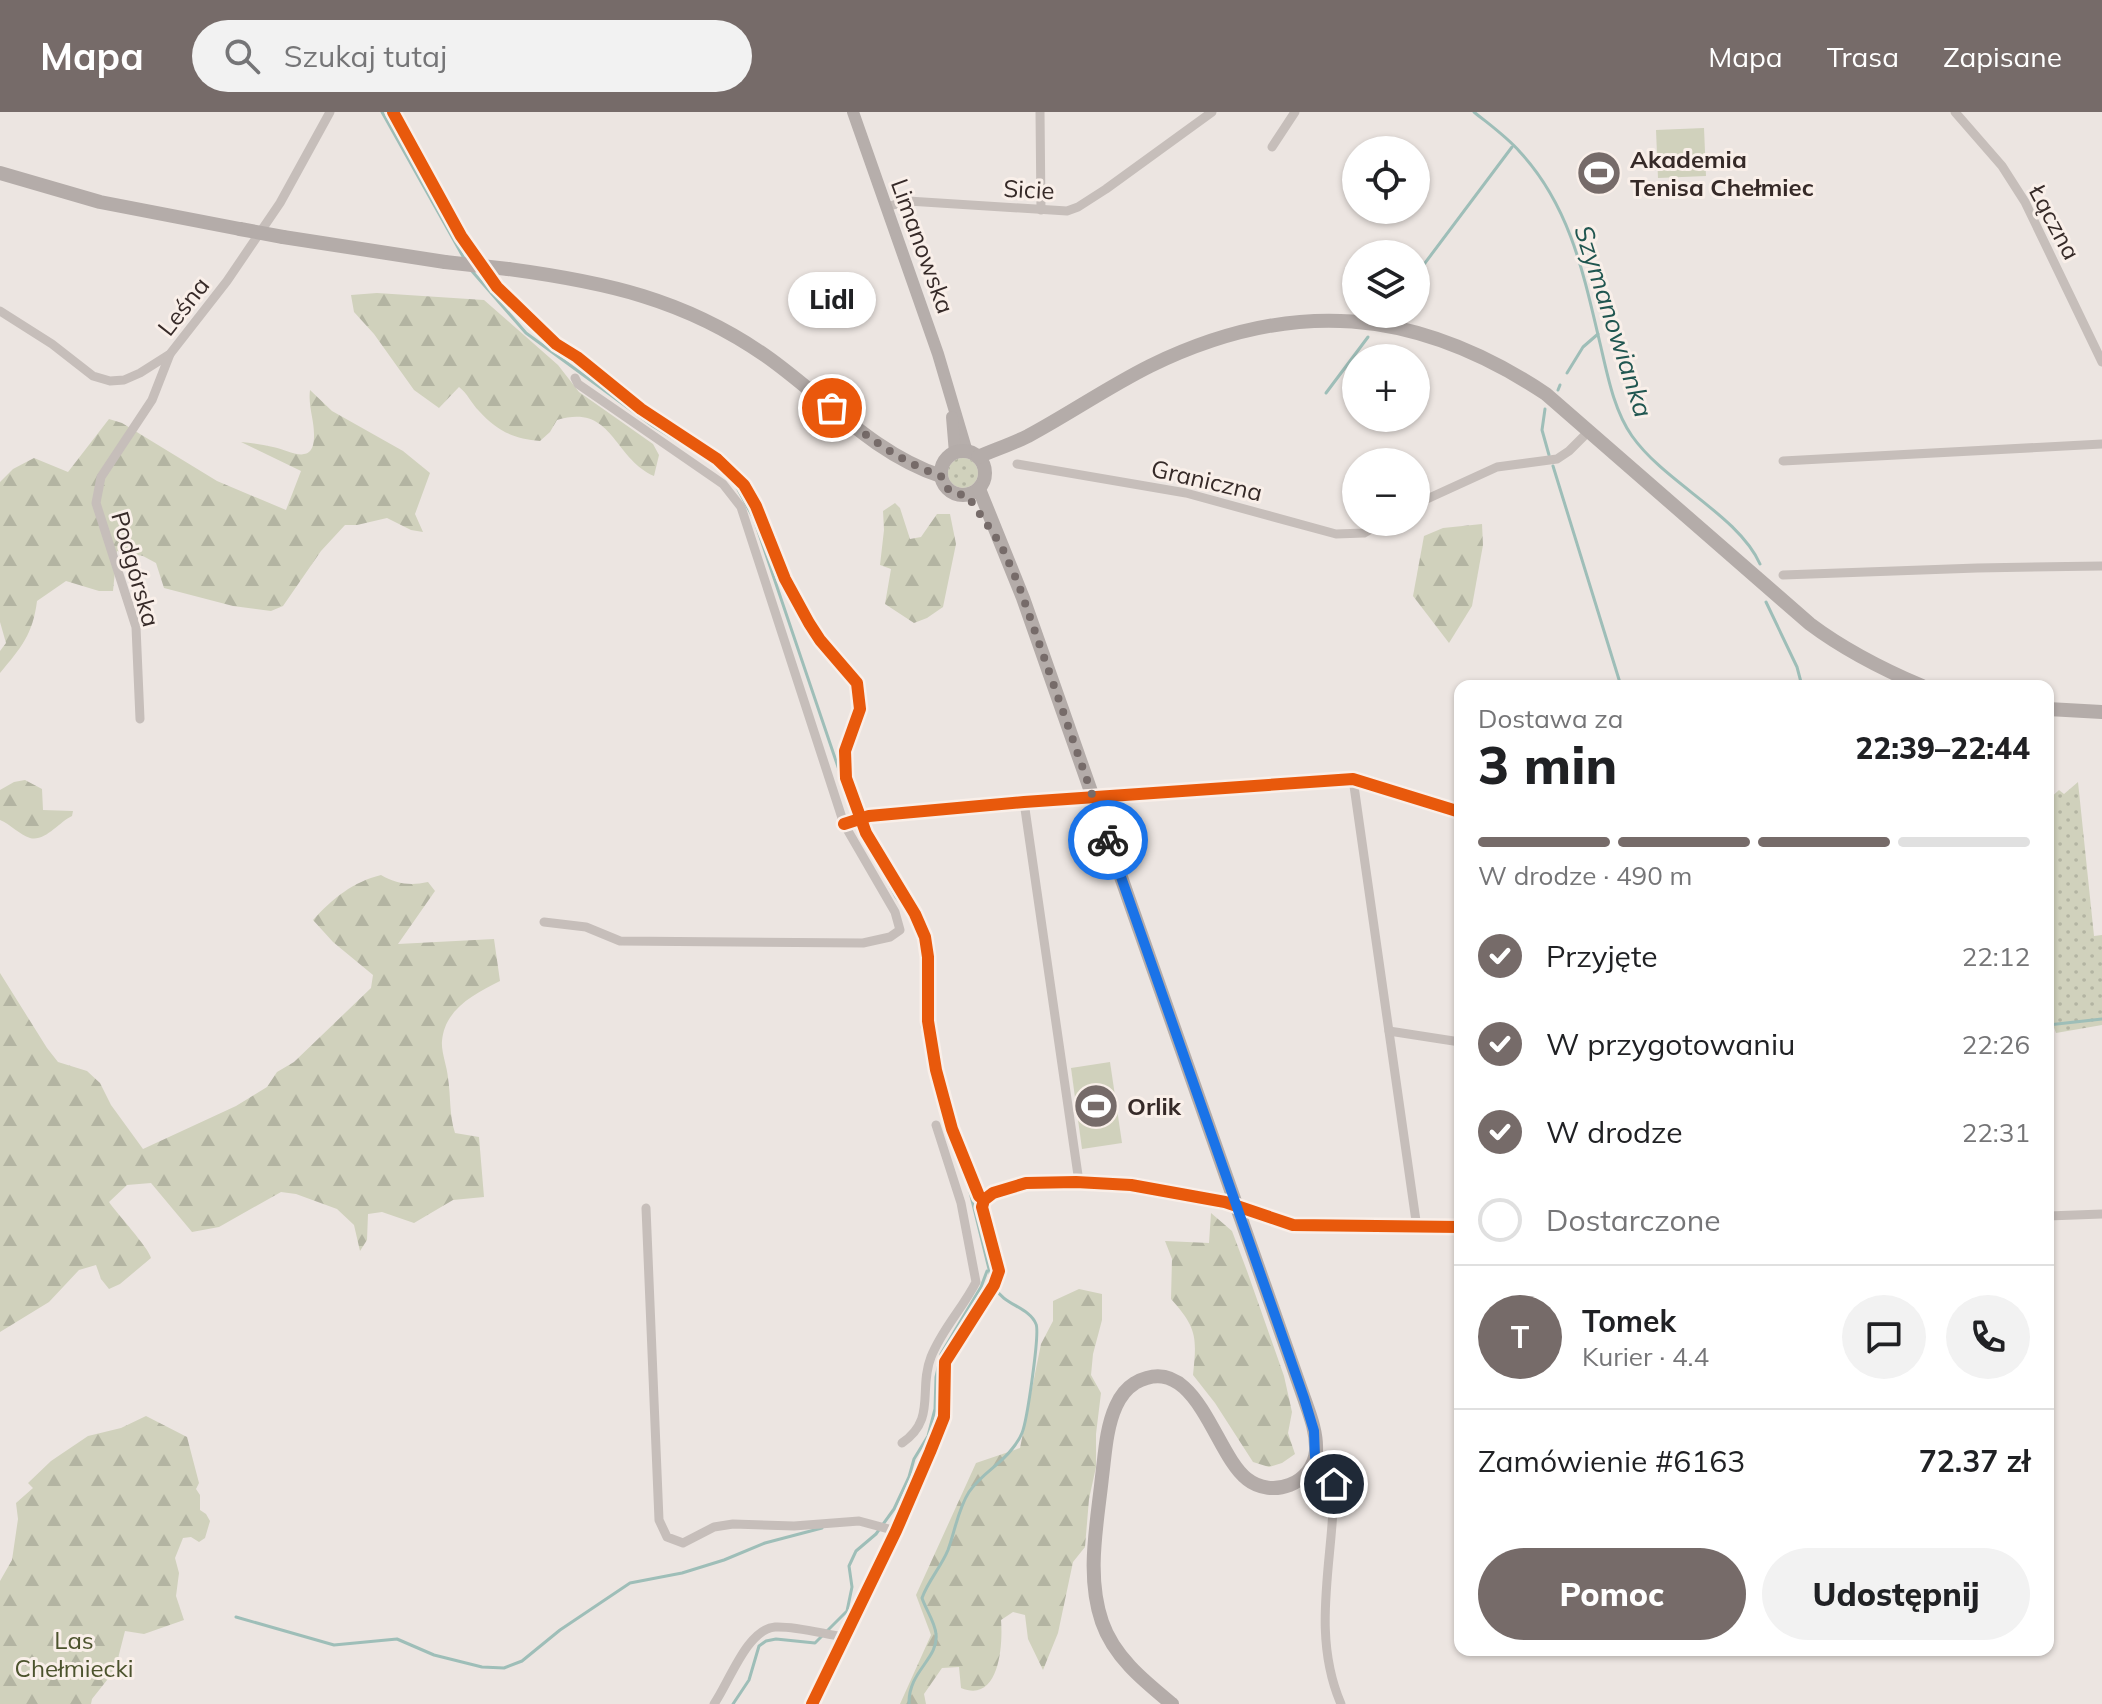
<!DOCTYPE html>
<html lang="pl">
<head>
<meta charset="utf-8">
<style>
	:root { --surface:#fff; --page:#f2f2f2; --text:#202124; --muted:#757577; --line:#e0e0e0; --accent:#766b69 }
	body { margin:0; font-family:Mulish,sans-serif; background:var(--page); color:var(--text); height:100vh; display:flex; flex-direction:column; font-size:30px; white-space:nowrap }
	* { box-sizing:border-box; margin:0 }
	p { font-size:26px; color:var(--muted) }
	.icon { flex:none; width:44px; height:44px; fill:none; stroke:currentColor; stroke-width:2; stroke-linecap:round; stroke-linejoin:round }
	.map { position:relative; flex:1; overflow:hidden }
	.details { position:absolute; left:1454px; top:568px; width:600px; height:976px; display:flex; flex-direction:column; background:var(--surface); border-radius:16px; box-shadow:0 2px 6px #0004 }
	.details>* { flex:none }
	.buttons { position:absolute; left:1342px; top:24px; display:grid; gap:16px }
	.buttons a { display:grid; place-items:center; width:88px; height:88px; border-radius:50%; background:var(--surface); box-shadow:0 2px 6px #0004; font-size:40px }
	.pin { position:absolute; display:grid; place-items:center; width:68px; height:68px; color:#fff; margin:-34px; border:4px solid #fff; border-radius:50%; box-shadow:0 2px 8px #0007 }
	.courier { position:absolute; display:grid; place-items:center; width:80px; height:80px; margin:-40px; border:6px solid #1a73e8; border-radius:50%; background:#fff; color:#222; box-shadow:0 2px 10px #0007 }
	.bubble { position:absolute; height:56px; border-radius:28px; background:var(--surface); box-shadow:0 2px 6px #0004; font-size:26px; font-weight:800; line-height:56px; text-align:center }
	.head em { font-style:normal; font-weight:800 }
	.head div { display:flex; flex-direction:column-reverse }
	.head { display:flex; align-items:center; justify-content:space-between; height:136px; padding:0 24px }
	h1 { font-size:52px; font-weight:800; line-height:60px }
	.bar { display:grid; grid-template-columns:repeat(4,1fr); gap:12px 8px; align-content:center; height:96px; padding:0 24px }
	.bar i { height:10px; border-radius:6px; background:var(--line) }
	.bar .current { background:var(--accent) }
	.bar p { grid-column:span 4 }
	.line { display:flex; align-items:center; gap:20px; padding:0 24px; border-top:2px solid var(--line) }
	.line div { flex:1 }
	.round { display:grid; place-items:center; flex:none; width:84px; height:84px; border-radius:42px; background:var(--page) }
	ol { padding:0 24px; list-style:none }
	li { display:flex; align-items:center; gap:24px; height:88px }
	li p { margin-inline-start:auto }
	li .icon { padding:8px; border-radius:50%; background:var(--accent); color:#fff; stroke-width:4 }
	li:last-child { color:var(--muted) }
	li i { width:44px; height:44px; border:4px solid var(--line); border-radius:50% }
	.cta { display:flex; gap:16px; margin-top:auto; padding:16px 24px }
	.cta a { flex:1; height:92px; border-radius:48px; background:var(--accent); color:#fff; font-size:32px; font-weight:800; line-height:92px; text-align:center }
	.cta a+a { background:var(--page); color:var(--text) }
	header { display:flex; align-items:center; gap:48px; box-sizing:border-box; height:112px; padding:0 40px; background:var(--accent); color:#fff }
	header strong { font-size:38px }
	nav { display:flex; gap:44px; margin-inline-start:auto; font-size:28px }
	.search { width:560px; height:72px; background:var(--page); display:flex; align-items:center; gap:20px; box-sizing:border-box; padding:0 28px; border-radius:44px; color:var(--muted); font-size:30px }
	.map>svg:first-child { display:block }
</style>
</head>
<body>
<header>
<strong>Mapa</strong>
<div class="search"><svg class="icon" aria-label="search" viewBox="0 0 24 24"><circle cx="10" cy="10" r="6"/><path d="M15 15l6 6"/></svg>Szukaj tutaj</div>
<nav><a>Mapa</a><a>Trasa</a><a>Zapisane</a></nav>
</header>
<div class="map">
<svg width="2102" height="1592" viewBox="0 0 2102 1592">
	<defs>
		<pattern id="grass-dots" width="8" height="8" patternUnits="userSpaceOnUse" patternTransform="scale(2)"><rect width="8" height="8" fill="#d0d1bc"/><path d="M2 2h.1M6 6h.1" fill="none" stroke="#b3b4a2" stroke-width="1.8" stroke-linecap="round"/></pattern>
		<pattern id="forest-firs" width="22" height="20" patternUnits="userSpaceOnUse" patternTransform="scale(2)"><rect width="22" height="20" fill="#d0d1bc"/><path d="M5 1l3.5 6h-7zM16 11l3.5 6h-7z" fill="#b3b4a2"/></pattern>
	</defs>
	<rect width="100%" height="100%" fill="#ece5e1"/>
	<g fill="url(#grass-dots)">
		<circle cx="963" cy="361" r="15"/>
		<path d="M2078,670L2094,824L2102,823V913L2056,921L2048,899V688L2059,678L2064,682Z"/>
	</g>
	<g fill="url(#forest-firs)">
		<path d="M377,181L484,188L558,253L579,280L653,332L659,343L654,364C612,345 613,291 557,308L550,320L540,329C514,327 497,319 479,299C471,291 468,282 459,275L439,296L414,278L374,222L354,200L351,183Z"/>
		<path d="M310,278L332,299L403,339L430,361L415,402L423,420L411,418L387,406L357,413H345L321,439L283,494L271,499L233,494L164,476L156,451L143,444L117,439L113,479H99L66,469L37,489C33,522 21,536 0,561V539L6,531L0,510V370L13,357L34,346L68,360L109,307L122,311L217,369L286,398L301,359L241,330C251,331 262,332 273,335C289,338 315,356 314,322C314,307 308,294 310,278Z"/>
		<path d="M895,391L900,396L910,427L921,425L937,402H950L956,432L943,495L927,506L914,511L885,492L891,457L880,453L884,418L883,399Z"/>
		<path d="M1482,412L1483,433L1472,494L1449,531L1413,484L1424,424L1443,416Z"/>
		<path d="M25,668L42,677L43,698L73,699L72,704C59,710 45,730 30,726C20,723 10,712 0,708V678L14,670Z"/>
		<path d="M381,763C397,772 410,774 428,770L435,779L398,832L494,827L500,869C475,882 445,896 442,929C441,940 447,954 448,966C451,985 449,1002 455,1021L479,1025L484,1085L453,1088L414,1111L382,1100L368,1102L367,1128L360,1139L354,1113L337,1097L296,1082L281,1080L219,1115L192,1120L151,1071L127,1073L109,1090C118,1103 148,1135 151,1146L120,1172L109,1177L101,1167L96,1153L79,1158L49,1190L0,1220V861L47,936L58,950L87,959L100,971L111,993L143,1037L236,994L267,975L277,960L294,950L371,876L373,863L333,830L313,808C333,786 353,770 381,763Z"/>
		<path d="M1211,1101L1232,1119L1247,1159L1284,1264L1292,1300L1288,1321L1295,1342L1282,1351L1269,1355L1253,1350L1215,1291L1193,1263C1197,1225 1197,1216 1171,1187L1172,1147L1165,1129L1209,1131Z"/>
		<path d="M1079,1177L1102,1182V1208L1093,1242L1091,1263L1101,1281L1096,1322V1355L1089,1387L1085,1435L1073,1450L1058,1521L1043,1558L1028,1527L1025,1503L1013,1500L1001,1508C1003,1532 1000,1592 961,1576L959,1555L942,1556L924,1582L926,1592H900L931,1523L916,1483L976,1351L1020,1336L1041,1232L1053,1209V1189Z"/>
		<path d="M146,1304L187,1325L199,1371L196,1377L200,1383V1398L206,1402L210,1409L205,1426L199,1430L191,1425L183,1426L175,1446L179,1461L176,1484L184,1508L144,1522L125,1519L115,1558L92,1587L91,1592H0V1469L12,1448L18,1407L16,1391L33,1376L28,1371L51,1349L88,1324L121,1316Z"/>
	</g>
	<g fill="#d0d1bc">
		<path d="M1704,16L1706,64L1658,66L1656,18Z"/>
		<path d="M1110,950L1122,1031L1082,1037L1071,956Z"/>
	</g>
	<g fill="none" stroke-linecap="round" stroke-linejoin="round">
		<g stroke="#9ebeb8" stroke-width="3">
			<path d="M382,0L465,148"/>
			<path d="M1474,0C1490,13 1507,25 1520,40C1569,93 1583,159 1599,227C1607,260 1613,297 1632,324C1665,371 1738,403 1760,452"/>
			<path d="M471,158L526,221L653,314L717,353L733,368L754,407L855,705"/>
			<path d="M1416,163L1512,35"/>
			<path d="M1567,261L1583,235L1598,222"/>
			<path d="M1558,278L1560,273"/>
			<path d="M1326,281L1368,225"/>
			<path d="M1545,297L1542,318L1549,343"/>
			<path d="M1553,354L1621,574"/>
			<path d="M1766,490L1797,555L1802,574"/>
			<path d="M857,712L896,785L912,805"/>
			<path d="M923,838L922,915L930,946"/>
			<path d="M2048,913L2102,907"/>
			<path d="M951,1027L968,1072L992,1169"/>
			<path d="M236,1505L334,1533L397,1527L434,1543L482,1555L504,1556L522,1549L560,1518L630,1471L682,1461L724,1448L765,1431L822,1416"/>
			<path d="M733,1592L749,1568L759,1534L766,1529L776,1527L815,1531L847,1499L852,1475L849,1454L856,1439L876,1422L894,1397L909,1365L914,1347L928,1324L935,1297L936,1265L941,1242L981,1175L987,1159"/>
			<path d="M909,1592C908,1559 939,1547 936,1522C935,1510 926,1498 922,1486C928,1469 941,1455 948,1438C955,1419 958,1397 969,1380C981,1362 1000,1353 1012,1337C1016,1332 1020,1326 1022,1321C1027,1309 1040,1221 1036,1212C1029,1195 1004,1193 995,1176"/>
		</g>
		<g stroke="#c6beba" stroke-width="9">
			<path d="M393,0L461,124L497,175L556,232L577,245L641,297L717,347L744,373L756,394L785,467L809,511L820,528L857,571L860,597L845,639L846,666L866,721L915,802L925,825L928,845V909L936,958L952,1017L979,1084L984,1088"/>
			<path d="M1040,0L1041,98"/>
			<path d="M1955,0L2002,54L2025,90L2102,250"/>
			<path d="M1272,35L1295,0"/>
			<path d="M886,95L908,89L1067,99L1078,95L1106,77L1212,0"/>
			<path d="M0,199L52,232L93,264L110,269L124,268L140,261L170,242L227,169L280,91L330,0"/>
			<path d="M1783,349L2102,332"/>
			<path d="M1017,352L1186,381L1336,422L1364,421L1383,410"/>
			<path d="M1416,392L1497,355L1557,347L1569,339L1590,318"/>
			<path d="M1783,463L1977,456L2102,454"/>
			<path d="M140,607L136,515L96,391L101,365L152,288L170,242"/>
			<path d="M1353,667L1417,1116"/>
			<path d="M1024,690L1079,1070"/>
			<path d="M844,712L869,704L1024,690L1353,667L1460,700"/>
			<path d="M544,810L586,815L620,829L863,831L890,825L900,818L895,800L844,712L741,395L723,372L578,272L575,266"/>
			<path d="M1389,919L1460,930"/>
			<path d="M646,1096L659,1408L667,1425L683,1431L714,1415L733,1412L794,1414L859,1409L896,1419"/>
			<path d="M2048,1104L2102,1102"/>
			<path d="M902,1331C937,1307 918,1278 931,1245C942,1217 963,1196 976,1170L961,1091L936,1013"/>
			<path d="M1315,1345L1328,1356L1334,1372C1334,1447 1310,1520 1341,1592"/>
			<path d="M714,1592C729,1571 747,1517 775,1515C797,1514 823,1522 844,1525"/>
			<path d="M812,1592L896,1419L930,1340L944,1305L945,1250L994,1173L999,1159L982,1095L984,1088L993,1081L1026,1071L1076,1070L1131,1073L1225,1090L1293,1113L1460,1115"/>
		</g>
		<g stroke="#b6aeab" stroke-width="12">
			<path d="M853,0L938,242L967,340"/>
			<path d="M952,305L955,341"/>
		</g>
		<g stroke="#b4aca9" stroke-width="14">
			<path d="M0,61L100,90L240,117"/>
			<path d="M283,125L445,150"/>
			<path d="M508,157C605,170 684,187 766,244C823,284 873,342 941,364"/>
			<circle cx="963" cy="361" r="22"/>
			<path d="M978,345C994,338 1012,332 1028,324C1069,302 1108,275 1150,254C1291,185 1416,195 1546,282L1810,512C1846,539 1882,557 1922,574"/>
			<path d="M979,377L1023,486L1304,1286C1310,1303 1317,1321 1316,1339C1313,1372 1272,1387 1247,1367C1214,1342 1196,1237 1135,1271C1127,1276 1120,1285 1116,1294C1106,1316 1105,1342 1102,1365C1097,1413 1086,1463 1102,1510C1114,1545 1144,1569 1172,1592"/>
			<path d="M2048,597L2102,600"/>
		</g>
		<g stroke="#b4aca9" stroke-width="14">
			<path d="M240,117L283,125"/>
			<path d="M445,150L508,157"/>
		</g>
		<g stroke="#f9efe9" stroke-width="17">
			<g id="cycleway">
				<path d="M393,0L461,124L497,175L556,232L577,245L641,297L717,347L744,373L756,394L785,467L809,511L820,528L857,571L860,597L845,639L846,666L866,721L915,802L925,825L928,845V909L936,958L952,1017L979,1084L984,1088"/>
				<path d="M844,712L869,704L1024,690L1353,667L1460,700"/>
				<path d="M812,1592L896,1419L930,1340L944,1305L945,1250L994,1173L999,1159L982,1095L984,1088L993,1081L1026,1071L1076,1070L1131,1073L1225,1090L1293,1113L1460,1115"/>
			</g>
		</g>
		<use href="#cycleway" stroke="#e8590c" stroke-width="12"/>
	</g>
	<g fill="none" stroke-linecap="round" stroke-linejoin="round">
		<path stroke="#766b69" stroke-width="8" stroke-dasharray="0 14.4" d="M832,296C865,323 900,350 941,364C944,377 953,383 967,383L1001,433L1018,471L1108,728"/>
		<path stroke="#1a73e8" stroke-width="10" d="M1108,728L1304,1286L1314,1319L1315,1345L1328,1356L1334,1372"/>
	</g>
	<defs>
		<g id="stadium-disc" transform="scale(2.3)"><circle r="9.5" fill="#766b69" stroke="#f9efe9"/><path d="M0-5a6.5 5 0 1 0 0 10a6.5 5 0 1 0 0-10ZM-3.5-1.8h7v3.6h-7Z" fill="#fff"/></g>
	</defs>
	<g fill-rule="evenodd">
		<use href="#stadium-disc" x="1599" y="61"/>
		<use href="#stadium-disc" x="1096" y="994"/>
	</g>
	<g text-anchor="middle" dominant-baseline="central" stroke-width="6" stroke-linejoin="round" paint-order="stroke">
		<g font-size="24" font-weight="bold" fill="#362a28" stroke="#f9efe9" text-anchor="start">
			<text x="1630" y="47">Akademia<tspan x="1630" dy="28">Tenisa Chełmiec</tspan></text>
			<text x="1127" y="994">Orlik</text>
		</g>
		<g font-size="24" fill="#362a28" stroke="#f9efe9">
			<text transform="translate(1029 77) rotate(3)">Sicie</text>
			<text transform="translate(2055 110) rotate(62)">Łączna</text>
			<text transform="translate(923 134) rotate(70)">Limanowska</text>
			<text transform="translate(183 194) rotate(-52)">Leśna</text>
			<text transform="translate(1207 368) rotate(13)">Graniczna</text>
			<text transform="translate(136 457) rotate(74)">Podgórska</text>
		</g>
		<g font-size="24" fill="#4c532d" stroke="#f9efe9">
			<text x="74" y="1528">Las<tspan x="74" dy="28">Chełmiecki</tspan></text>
		</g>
		<g font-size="26" font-style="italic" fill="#205650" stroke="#f9efe9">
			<text transform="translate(1614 209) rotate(72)">Szymanowianka</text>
		</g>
	</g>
</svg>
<div class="buttons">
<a><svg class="icon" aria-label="locate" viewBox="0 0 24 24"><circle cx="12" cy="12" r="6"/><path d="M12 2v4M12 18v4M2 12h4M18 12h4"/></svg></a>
<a><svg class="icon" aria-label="layers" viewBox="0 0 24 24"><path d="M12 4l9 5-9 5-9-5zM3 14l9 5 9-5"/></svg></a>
<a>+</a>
<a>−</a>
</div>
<div class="pin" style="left:832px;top:296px;background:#ea580c"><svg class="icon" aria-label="bag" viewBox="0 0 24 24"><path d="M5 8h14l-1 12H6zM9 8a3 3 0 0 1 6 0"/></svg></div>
<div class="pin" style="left:1334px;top:1372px;background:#1f2937"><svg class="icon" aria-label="home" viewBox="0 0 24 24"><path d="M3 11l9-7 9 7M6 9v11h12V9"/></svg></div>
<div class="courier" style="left:1108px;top:728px"><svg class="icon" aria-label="bike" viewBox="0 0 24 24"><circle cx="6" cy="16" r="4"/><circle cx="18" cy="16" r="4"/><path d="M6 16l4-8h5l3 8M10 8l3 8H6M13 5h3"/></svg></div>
<div class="bubble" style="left:788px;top:160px;width:88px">Lidl</div>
<section class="details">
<div class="head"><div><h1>3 min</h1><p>Dostawa za</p></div><em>22:39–22:44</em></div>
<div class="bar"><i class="current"></i><i class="current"></i><i class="current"></i><i></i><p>W drodze · 490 m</p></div>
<ol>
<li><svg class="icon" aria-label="check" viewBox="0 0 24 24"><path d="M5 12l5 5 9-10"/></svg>Przyjęte<p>22:12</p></li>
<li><svg class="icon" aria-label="check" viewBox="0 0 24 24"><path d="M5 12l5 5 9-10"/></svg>W przygotowaniu<p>22:26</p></li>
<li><svg class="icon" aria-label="check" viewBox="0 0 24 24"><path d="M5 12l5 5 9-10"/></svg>W drodze<p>22:31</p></li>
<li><i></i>Dostarczone</li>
</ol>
<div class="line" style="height:144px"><b class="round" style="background:var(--accent);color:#fff">T</b><div><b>Tomek</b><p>Kurier · 4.4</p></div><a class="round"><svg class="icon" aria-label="chat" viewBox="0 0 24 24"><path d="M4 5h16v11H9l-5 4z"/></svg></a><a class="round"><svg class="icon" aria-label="phone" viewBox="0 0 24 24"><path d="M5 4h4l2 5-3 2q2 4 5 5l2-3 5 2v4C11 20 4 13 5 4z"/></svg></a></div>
<div class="line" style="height:104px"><div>Zamówienie #6163</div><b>72.37 zł</b></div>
<div class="cta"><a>Pomoc</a><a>Udostępnij</a></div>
</section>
</div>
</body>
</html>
